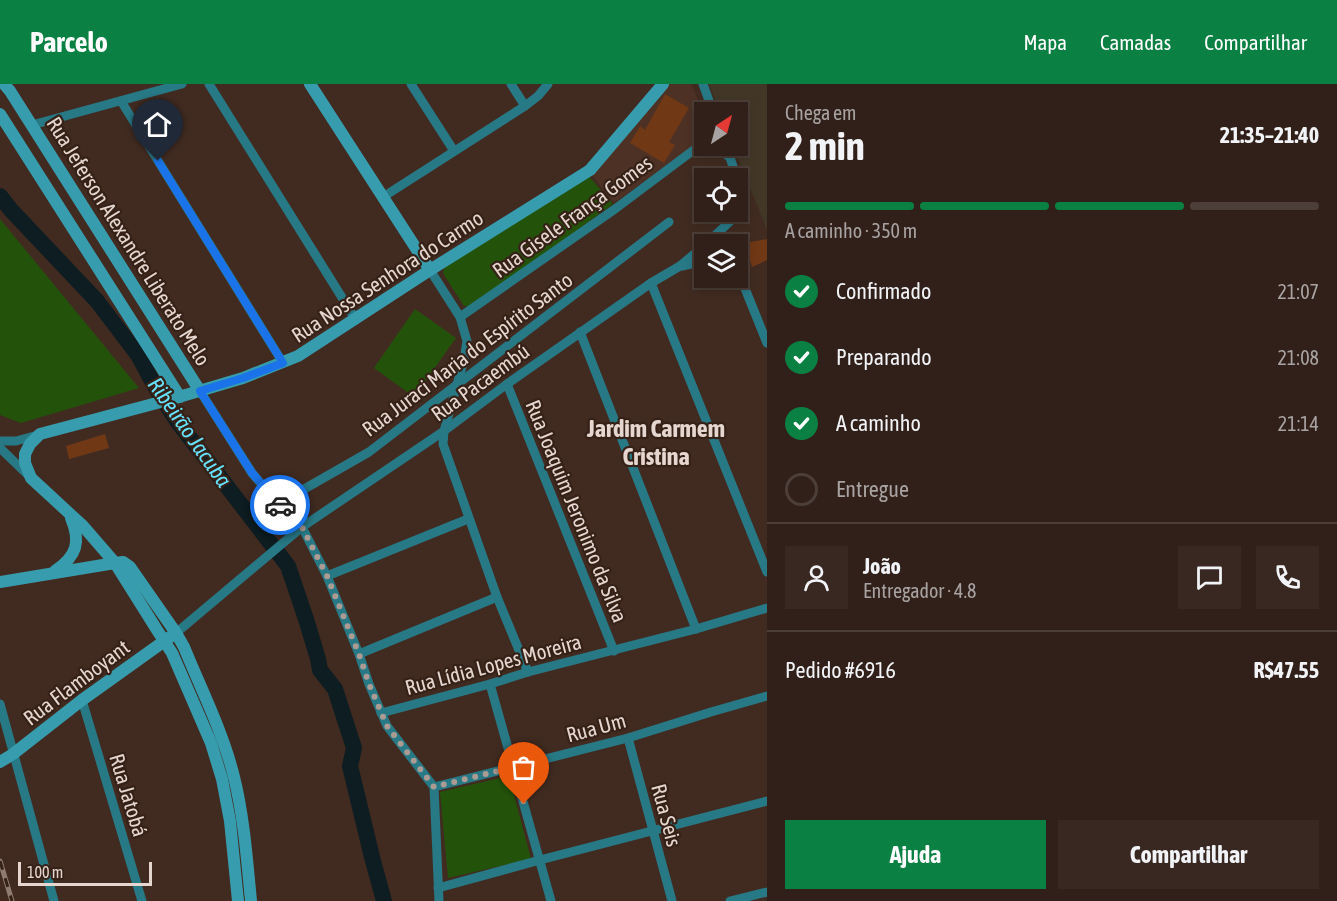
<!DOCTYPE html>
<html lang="pt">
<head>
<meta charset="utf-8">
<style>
	:root { --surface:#312019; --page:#392822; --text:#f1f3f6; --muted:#a8a3a2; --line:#4c3e38; --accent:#0b8043 }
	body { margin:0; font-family:"Asap Condensed",sans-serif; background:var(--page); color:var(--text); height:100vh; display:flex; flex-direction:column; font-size:22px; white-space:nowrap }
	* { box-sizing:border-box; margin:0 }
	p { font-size:20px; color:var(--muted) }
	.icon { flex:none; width:33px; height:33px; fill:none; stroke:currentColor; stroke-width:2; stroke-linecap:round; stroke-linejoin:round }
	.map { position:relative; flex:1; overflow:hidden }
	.panel { display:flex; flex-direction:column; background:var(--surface); width:570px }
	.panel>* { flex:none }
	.needle { width:39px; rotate:36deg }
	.tools { position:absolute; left:694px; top:18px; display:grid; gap:12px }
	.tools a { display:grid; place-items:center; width:54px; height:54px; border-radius:0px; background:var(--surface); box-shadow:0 3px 9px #0003,0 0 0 2px var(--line); font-size:30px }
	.scale { position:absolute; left:18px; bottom:15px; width:134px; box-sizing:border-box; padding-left:6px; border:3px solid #e5d7d0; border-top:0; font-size:16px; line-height:21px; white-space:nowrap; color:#e5d7d0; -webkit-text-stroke:4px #362117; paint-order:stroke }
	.pin { position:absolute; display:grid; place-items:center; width:51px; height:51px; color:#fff; margin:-62px -26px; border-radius:50% 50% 50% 0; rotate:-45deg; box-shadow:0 0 6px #0007 }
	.pin .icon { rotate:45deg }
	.courier { position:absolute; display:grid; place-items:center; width:60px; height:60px; margin:-30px; border:4px solid #1a73e8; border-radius:50%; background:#fff; color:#222; box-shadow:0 2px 8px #0007 }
	.summary em { font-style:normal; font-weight:700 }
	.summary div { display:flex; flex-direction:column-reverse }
	.summary { display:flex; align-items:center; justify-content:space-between; height:102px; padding:0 18px }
	h1 { font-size:39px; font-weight:700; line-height:45px }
	.bar { display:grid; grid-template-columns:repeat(4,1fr); gap:9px 6px; align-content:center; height:72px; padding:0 18px }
	.bar i { height:8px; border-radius:4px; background:var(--line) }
	.bar .selected { background:var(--accent) }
	.bar p { grid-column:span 4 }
	.line { display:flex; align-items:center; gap:15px; padding:0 18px; border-top:2px solid var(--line) }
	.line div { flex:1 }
	.round { display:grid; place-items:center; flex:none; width:63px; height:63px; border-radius:0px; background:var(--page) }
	ol { padding:0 18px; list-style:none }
	li { display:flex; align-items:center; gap:18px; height:66px }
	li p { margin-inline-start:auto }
	li .icon { padding:6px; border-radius:50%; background:var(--accent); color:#fff; stroke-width:4 }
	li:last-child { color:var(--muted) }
	li i { width:33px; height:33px; border:3px solid var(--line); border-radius:50% }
	.button { display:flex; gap:12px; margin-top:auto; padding:12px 18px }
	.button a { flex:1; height:69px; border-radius:0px; background:var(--accent); color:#fff; font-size:24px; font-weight:700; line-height:69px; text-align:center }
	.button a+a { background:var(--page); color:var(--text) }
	header { display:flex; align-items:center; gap:36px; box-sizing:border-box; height:84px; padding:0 30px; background:var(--accent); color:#fff }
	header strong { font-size:28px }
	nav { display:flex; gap:33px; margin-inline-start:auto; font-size:21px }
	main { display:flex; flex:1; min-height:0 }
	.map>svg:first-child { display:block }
</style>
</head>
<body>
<header>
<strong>Parcelo</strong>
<nav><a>Mapa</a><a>Camadas</a><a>Compartilhar</a></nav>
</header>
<main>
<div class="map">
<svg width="767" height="817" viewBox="0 0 767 817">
	<rect width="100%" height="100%" fill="#412b21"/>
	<path fill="#4d3124" d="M669,0H691L705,32V50L698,58L614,119L591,90Z"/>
	<path fill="#423727" d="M709,0H767V146L733,62H738V28H720Z"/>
	<g fill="#23530b">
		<path d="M588,91L613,120L471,223L464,222L444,191L443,188L445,183Z"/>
		<path d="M0,135L139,304L21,339L0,331Z"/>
		<path d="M415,225L456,254L414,313L374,284Z"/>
		<path d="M509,692L531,775L448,794L440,708Z"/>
	</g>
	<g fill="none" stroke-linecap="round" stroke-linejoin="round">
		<path stroke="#0d1d21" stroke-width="16" d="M0,112L11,126L97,217L138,271L157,306L177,337L288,482L306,535L318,575L320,586L335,605L354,664L350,682L372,773L384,817"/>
	</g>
	<g fill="#703815">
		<path d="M665,10L689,24L669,58L675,61L664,79L630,59L640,42L645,46Z"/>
		<path d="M767,155V176L752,183L745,159Z"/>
		<path d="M105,350L109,364L69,375L66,362Z"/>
	</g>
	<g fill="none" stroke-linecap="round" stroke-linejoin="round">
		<g stroke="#287986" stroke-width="9">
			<path d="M209,0L356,236"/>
			<path d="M411,0L454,67"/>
			<path d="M511,0L525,22"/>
			<path d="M703,0L713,28"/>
			<path d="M121,17L283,279"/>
			<path d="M32,41L182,0"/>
			<path d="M716,62L728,72"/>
			<path d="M726,62L737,94"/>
			<path d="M383,113L525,22L538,12L548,0"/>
			<path d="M706,160L741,127L742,118L738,98"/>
			<path d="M682,182L705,177"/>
			<path d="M430,186L460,233L467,257L464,276L444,347L443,360L497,513L528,588"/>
			<path d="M738,189L740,192L767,259"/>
			<path d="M651,199L767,488"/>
			<path d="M460,233L615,125L699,62L705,60"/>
			<path d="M580,248L696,545"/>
			<path d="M507,300L614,567"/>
			<path d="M200,307L252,389L278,420L302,443L327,492L359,570L369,600L387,642L434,703L439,817"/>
			<path d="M0,357H16L38,351"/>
			<path d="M0,364L29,392"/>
			<path d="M278,420L369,368L669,138"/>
			<path d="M327,492L468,435"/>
			<path d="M176,549L302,443L444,347L507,300L651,199L680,182L705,161"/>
			<path d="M359,570L497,513"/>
			<path d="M490,600L551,817"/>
			<path d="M82,616L142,817"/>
			<path d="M0,620L54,817"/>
			<path d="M381,629L490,600L528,588L696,545L767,524"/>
			<path d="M628,654L672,817"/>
			<path d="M434,703L628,654L711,628L767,612"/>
			<path d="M438,804L540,776L767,717"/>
			<path d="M730,817L767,808"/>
		</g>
		<g stroke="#379dae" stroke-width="12">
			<path d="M4,0L10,7L200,307"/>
			<path d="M310,0L430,186"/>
			<path d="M0,30L180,313"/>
			<path d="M55,487C77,472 81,458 71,434"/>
			<path d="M0,498L115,479L123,478L130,483L176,549L184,563C201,605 223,648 234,693C244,733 247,776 251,817"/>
			<path d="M0,678L13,670L82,616L170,553"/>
			<path d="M238,817L230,737L222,695L211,659L182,592L172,569L157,546L115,479L83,442L31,394L25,379V370L30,360L40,350L172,315L243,294L298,272L430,186L590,86L663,0"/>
		</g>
		<g stroke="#8e7c73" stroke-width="5">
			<path id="rail" d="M0,777L12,817"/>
		</g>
		<use href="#rail" stroke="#362117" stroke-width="3" stroke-dasharray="9" stroke-linecap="butt"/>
	</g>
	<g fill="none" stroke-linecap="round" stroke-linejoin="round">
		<path stroke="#ac9b93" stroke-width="6" stroke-dasharray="0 10.8" d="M280,421L302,443L327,492L359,570L369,600L387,642L434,703L514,683L524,720"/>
		<path stroke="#1a73e8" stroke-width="8" d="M158,77L283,279L243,294L200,307L252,389L280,421"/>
	</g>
	<g text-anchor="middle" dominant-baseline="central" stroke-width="4.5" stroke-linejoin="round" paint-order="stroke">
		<g font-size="21" fill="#e5d7d0" stroke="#362117">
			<text transform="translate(572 132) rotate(-36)">Rua Gisele França Gomes</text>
			<text transform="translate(129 157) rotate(58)">Rua Jeferson Alexandre Liberato Melo</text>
			<text transform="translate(387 192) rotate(-33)">Rua Nossa Senhora do Carmo</text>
			<text transform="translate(467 270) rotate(-37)">Rua Juraci Maria do Espírito Santo</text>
			<text transform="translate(480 298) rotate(-36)">Rua Pacaembú</text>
			<text transform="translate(577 427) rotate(68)">Rua Joaquim Jeronimo da Silva</text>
			<text transform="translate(493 580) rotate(-15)">Rua Lídia Lopes Moreira</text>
			<text transform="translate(76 598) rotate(-37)">Rua Flamboyant</text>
			<text transform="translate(596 643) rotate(-15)">Rua Um</text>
			<text transform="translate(129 711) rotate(73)">Rua Jatobá</text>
			<text transform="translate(667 731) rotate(75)">Rua Seis</text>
		</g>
		<g font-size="22" font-style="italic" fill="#67e3fd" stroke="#362117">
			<text transform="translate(190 348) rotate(55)">Ribeirão Jacuba</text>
		</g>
		<g font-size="24" font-weight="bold" fill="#e5d7d0" stroke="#362117">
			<text x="656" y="344">Jardim Carmem<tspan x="656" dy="28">Cristina</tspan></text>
		</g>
	</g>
</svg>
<div class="tools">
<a><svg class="needle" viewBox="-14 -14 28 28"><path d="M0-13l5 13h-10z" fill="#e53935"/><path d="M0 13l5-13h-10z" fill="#a8a3a2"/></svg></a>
<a><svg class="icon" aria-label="locate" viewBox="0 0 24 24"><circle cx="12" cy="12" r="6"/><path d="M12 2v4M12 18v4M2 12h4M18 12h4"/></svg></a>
<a><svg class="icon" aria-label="layers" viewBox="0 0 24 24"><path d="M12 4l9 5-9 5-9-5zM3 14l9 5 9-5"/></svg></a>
</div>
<div class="scale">100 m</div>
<div class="pin" style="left:524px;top:720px;background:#ea580c"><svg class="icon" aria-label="bag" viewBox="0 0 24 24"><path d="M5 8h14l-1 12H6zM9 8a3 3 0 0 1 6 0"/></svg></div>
<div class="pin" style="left:158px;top:77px;background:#1f2937"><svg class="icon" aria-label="home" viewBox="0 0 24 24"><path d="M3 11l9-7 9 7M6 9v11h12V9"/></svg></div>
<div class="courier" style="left:280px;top:421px"><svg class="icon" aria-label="car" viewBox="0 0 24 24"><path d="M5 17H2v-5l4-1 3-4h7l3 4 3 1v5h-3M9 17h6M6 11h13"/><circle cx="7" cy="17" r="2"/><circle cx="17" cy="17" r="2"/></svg></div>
</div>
<section class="panel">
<div class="summary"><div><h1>2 min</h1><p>Chega em</p></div><em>21:35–21:40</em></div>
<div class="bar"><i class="selected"></i><i class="selected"></i><i class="selected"></i><i></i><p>A caminho · 350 m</p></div>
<ol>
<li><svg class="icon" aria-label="check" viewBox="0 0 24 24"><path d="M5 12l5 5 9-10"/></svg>Confirmado<p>21:07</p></li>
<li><svg class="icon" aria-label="check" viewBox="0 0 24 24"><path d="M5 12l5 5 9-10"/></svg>Preparando<p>21:08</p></li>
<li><svg class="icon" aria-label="check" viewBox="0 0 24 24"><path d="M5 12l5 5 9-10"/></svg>A caminho<p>21:14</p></li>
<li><i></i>Entregue</li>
</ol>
<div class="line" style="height:108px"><a class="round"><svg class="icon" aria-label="person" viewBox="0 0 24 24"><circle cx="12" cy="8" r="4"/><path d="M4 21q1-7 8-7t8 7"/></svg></a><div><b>João</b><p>Entregador · 4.8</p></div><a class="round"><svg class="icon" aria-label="chat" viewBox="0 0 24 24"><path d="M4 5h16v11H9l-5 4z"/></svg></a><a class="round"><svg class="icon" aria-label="phone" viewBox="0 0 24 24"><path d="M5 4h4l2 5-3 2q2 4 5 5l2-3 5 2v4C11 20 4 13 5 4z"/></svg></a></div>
<div class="line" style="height:78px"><div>Pedido #6916</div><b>R$47.55</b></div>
<div class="button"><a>Ajuda</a><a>Compartilhar</a></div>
</section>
</main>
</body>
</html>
